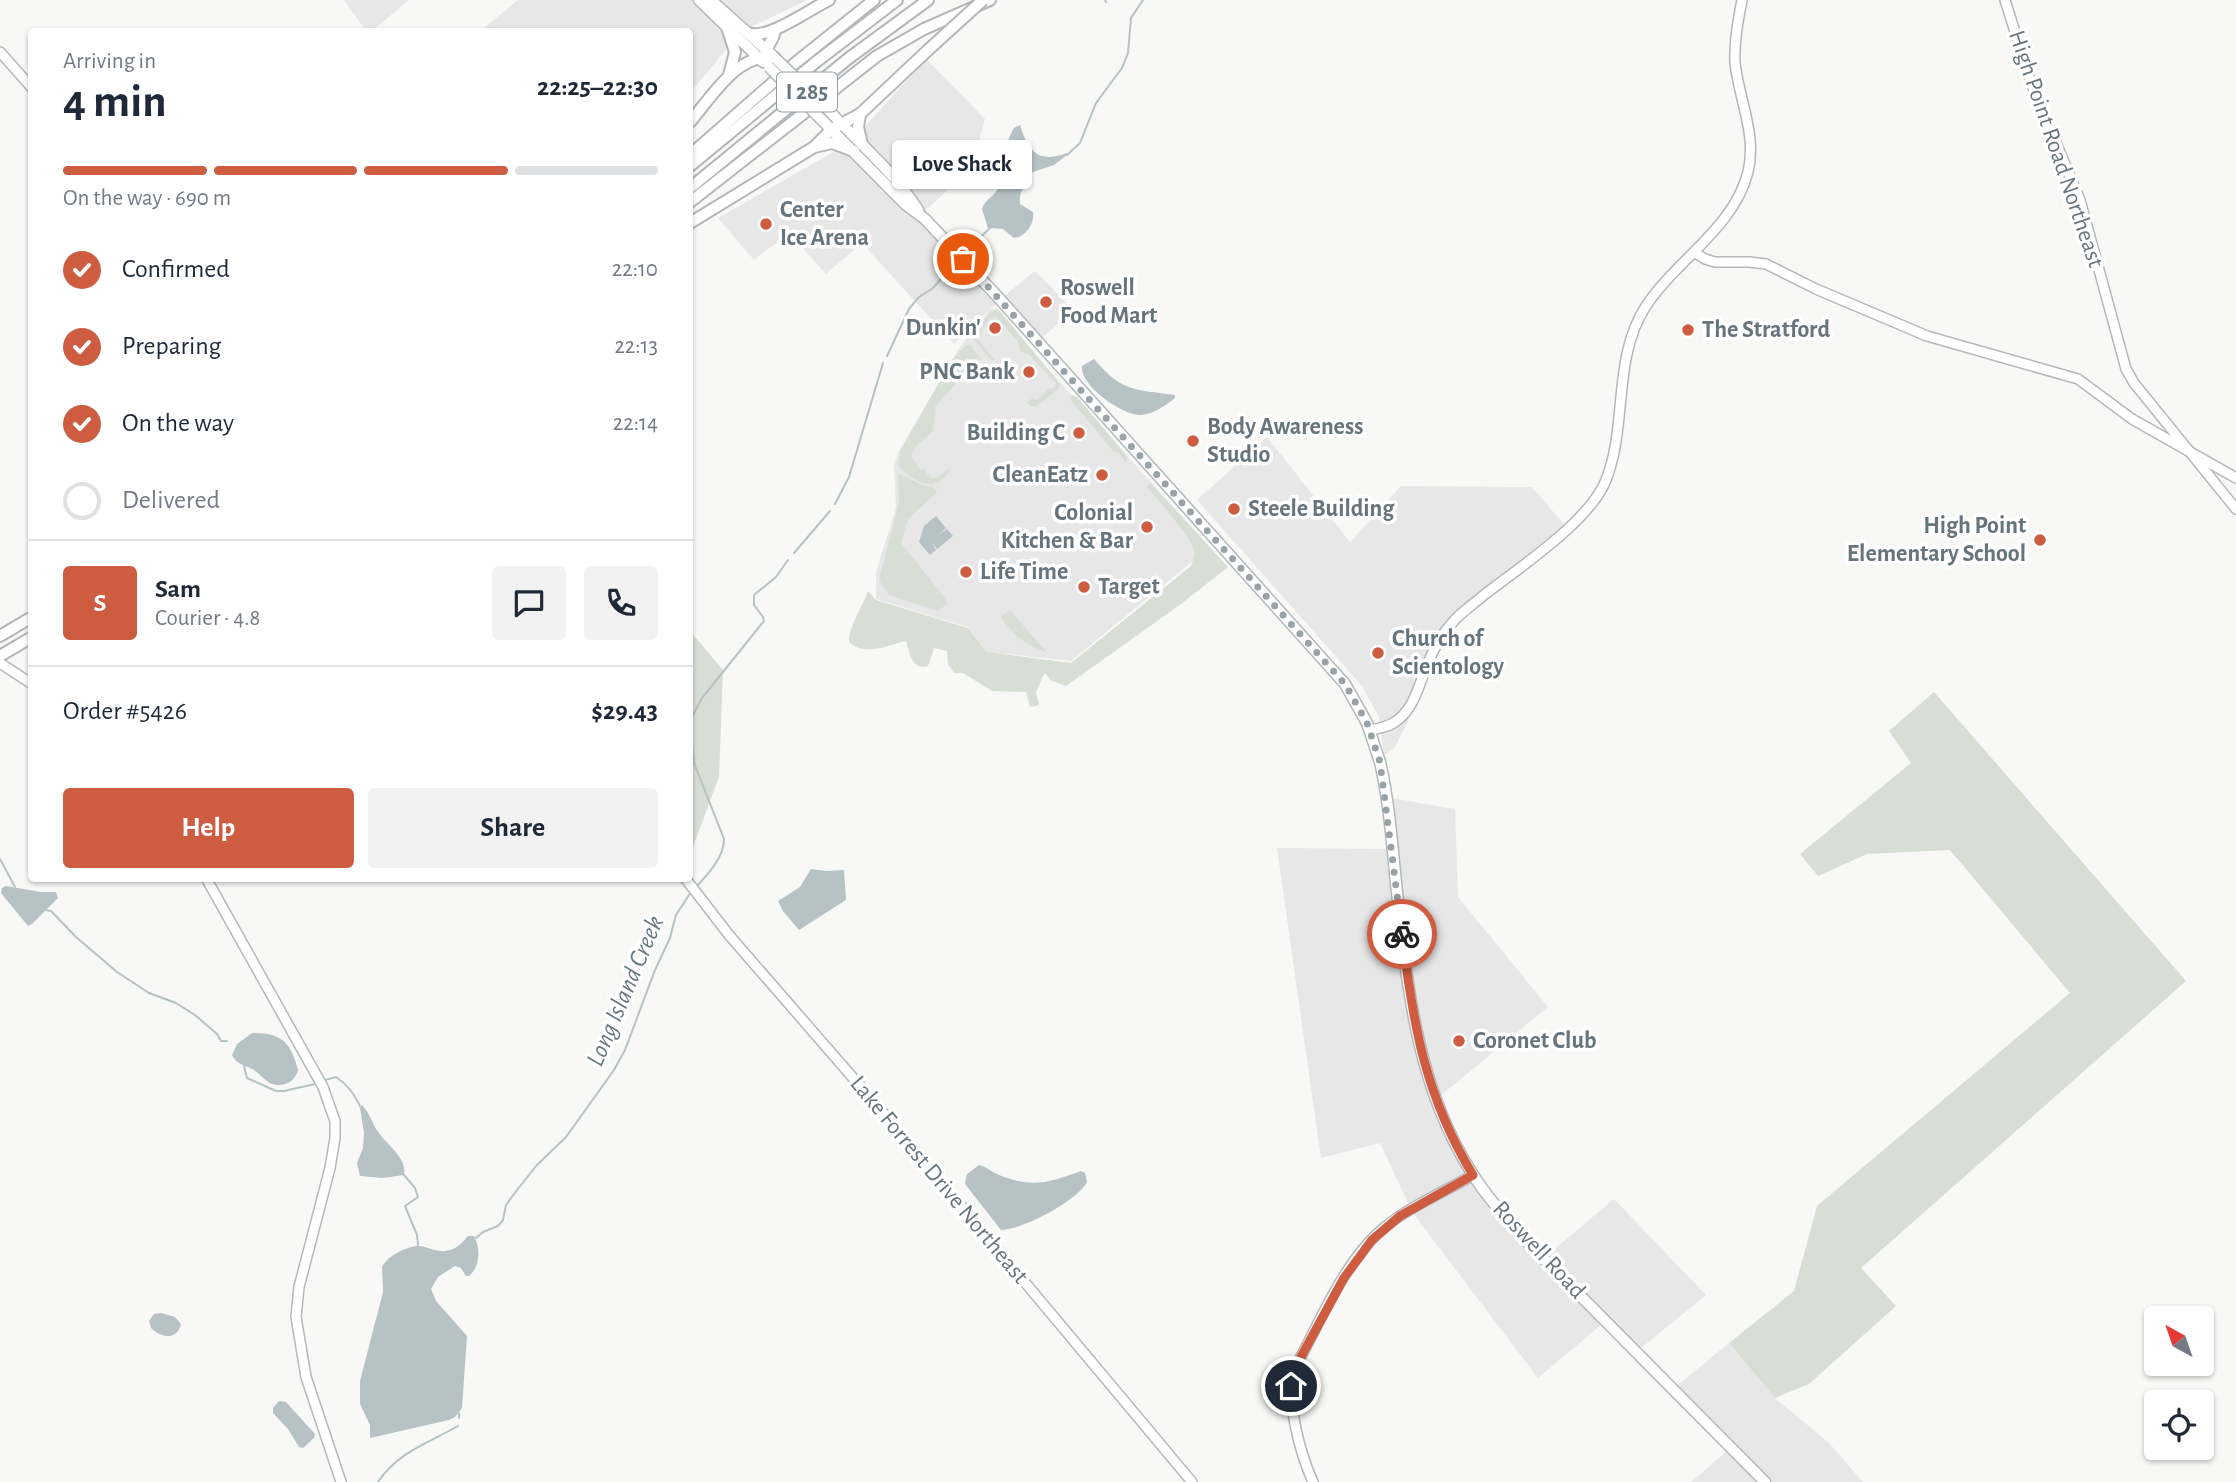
<!DOCTYPE html>
<html lang="en">
<head>
<meta charset="utf-8">
<style>
	:root { --surface:#fff; --page:#f2f2f3; --text:#1f2937; --muted:#747a83; --line:#e0e1e3; --accent:#ce5c40 }
	body { margin:0; font-family:"Alegreya Sans",sans-serif; background:var(--page); color:var(--text); height:100vh; display:flex; flex-direction:column; font-size:26px; white-space:nowrap }
	* { box-sizing:border-box; margin:0 }
	p { font-size:23px; color:var(--muted) }
	.icon { flex:none; width:38px; height:38px; fill:none; stroke:currentColor; stroke-width:2; stroke-linecap:round; stroke-linejoin:round }
	.map { position:relative; flex:1; overflow:hidden }
	.side { position:absolute; left:28px; top:28px; width:665px; height:854px; display:flex; flex-direction:column; background:var(--surface); border-radius:7px; box-shadow:0 2px 5px #0004 }
	.side>* { flex:none }
	.needle { width:46px; rotate:320deg }
	.tools { position:absolute; left:2144px; top:1306px; display:grid; gap:14px }
	.tools a { display:grid; place-items:center; width:70px; height:70px; border-radius:7px; background:var(--surface); box-shadow:0 2px 5px #0004; font-size:35px }
	.pin { position:absolute; display:grid; place-items:center; width:60px; height:60px; color:#fff; margin:-30px; border:4px solid #fff; border-radius:50%; box-shadow:0 2px 7px #0007 }
	.courier { position:absolute; display:grid; place-items:center; width:70px; height:70px; margin:-35px; border:5px solid #ce5c40; border-radius:50%; background:#fff; color:#222; box-shadow:0 2px 9px #0007 }
	.bubble { position:absolute; height:49px; border-radius:7px; background:var(--surface); box-shadow:0 2px 5px #0004; font-size:23px; font-weight:700; line-height:49px; text-align:center }
	.overview em { font-style:normal; font-weight:700 }
	.overview div { display:flex; flex-direction:column-reverse }
	.overview { display:flex; align-items:center; justify-content:space-between; height:119px; padding:0 35px }
	h1 { font-size:46px; font-weight:700; line-height:52px }
	.bar { display:grid; grid-template-columns:repeat(4,1fr); gap:10px 7px; align-content:center; height:84px; padding:0 35px }
	.bar i { height:9px; border-radius:5px; background:var(--line) }
	.bar .active { background:var(--accent) }
	.bar p { grid-column:span 4 }
	.line { display:flex; align-items:center; gap:18px; padding:0 35px; border-top:2px solid var(--line) }
	.line div { flex:1 }
	.round { display:grid; place-items:center; flex:none; width:74px; height:74px; border-radius:7px; background:var(--page) }
	ol { padding:0 35px; list-style:none }
	li { display:flex; align-items:center; gap:21px; height:77px }
	li p { margin-inline-start:auto }
	li .icon { padding:7px; border-radius:50%; background:var(--accent); color:#fff; stroke-width:4 }
	li:last-child { color:var(--muted) }
	li i { width:38px; height:38px; border:4px solid var(--line); border-radius:50% }
	.action { display:flex; gap:14px; margin-top:auto; padding:14px 35px }
	.action a { flex:1; height:80px; border-radius:7px; background:var(--accent); color:#fff; font-size:28px; font-weight:700; line-height:80px; text-align:center }
	.action a+a { background:var(--page); color:var(--text) }
	.map>svg:first-child { display:block }
</style>
</head>
<body>
<div class="map">
<svg width="2236" height="1482" viewBox="0 0 2236 1482">
	<rect width="100%" height="100%" fill="#f8f8f6"/>
	<g fill="#e6e7e6">
		<path d="M344,0H409L371,32L366,31Z"/>
		<path d="M518,0H807L741,32L690,93V32H479Z"/>
		<path d="M926,59L985,119L972,167L924,212L982,271L997,302L1035,271L1069,305L1064,319L1037,342L997,303L990,309L997,308L1020,338L1210,547L1071,661L987,652L968,627L876,599V572L896,508L894,466L899,451L960,347L990,310L954,344L862,243L826,274L789,233L754,260L718,218L851,142Z"/>
		<path d="M1267,437L1350,542L1401,486L1532,487L1568,529L1471,603L1429,658L1409,719L1395,747L1384,755L1379,717L1362,686L1197,500Z"/>
		<path d="M1385,797L1455,809L1458,897L1548,1007L1434,1101L1482,1192L1544,1258L1614,1199L1706,1295L1635,1353L1601,1325L1538,1378L1412,1212L1380,1143L1321,1158L1277,848L1391,849Z"/>
		<path d="M1729,1343L1775,1398L1829,1443L1863,1482H1691L1728,1450L1673,1389Z"/>
	</g>
	<g fill="#d8ddd6">
		<path d="M999,310L1060,384L1057,390L1037,406H1030L1027,403L1032,398L1037,400L1049,389L1054,388L1056,384L1029,355L1020,351L1018,342L996,316L989,320L976,337L995,360H991L973,338L974,332L991,311Z"/>
		<path d="M966,345H970L982,360L974,358L962,377L936,406L933,431L916,446L911,456L921,470L924,469L930,478H937L949,468L950,471C947,473 945,477 943,479C929,492 908,476 898,466L900,452L951,361Z"/>
		<path d="M1072,395L1077,397L1127,456V461L1125,462L1119,453L1114,452L1070,399Z"/>
		<path d="M900,474L924,486L933,487L937,492L908,519L901,543L945,598L947,604L938,611L889,595L879,580L899,503L898,475Z"/>
		<path d="M1151,484L1228,567L1181,604L1066,686L1050,680L1046,674H1044L1036,692L1039,705L1030,707L1026,692L992,691L963,673H954L948,664L947,651L934,648L928,666C912,671 910,653 906,641C888,645 865,657 849,642C848,628 863,606 868,591L876,600L968,628L987,652L1071,663L1191,566C1193,560 1196,555 1194,549C1192,539 1155,496 1146,486Z"/>
		<path d="M1010,610L1046,652C1024,644 1014,636 1001,617Z"/>
		<path d="M690,631L723,670L719,777L690,855Z"/>
		<path d="M1934,692L2186,981L1861,1268L1896,1306L1809,1384L1775,1398L1729,1343L1794,1291L1817,1206L2070,993L1950,850L1867,854L1818,876L1800,854L1911,763L1889,731Z"/>
	</g>
	<g fill="#b7c2c5">
		<path d="M1020,125C1028,151 1038,164 1067,153V155L1054,165L1030,173C1026,183 1018,193 1020,204L1033,212C1035,224 1025,237 1014,238L1003,229L988,228L982,209C985,199 995,196 999,187C1008,168 1002,147 1014,128Z"/>
		<path d="M1094,359C1123,393 1134,389 1175,395V398C1166,405 1154,414 1141,415C1122,415 1080,386 1082,366Z"/>
		<path d="M936,516L946,528L938,535L947,529L953,536L937,549L931,542L936,550L930,555L919,542L924,526Z"/>
		<path d="M811,869L826,871L844,870L846,900L799,930L783,911L778,901L800,887Z"/>
		<path d="M6,886L41,892H56L58,898L32,924L28,926L1,893L2,888Z"/>
		<path d="M252,1033C282,1032 291,1043 298,1070C296,1081 283,1088 272,1084C265,1081 260,1074 254,1070C245,1065 236,1064 232,1055L237,1044Z"/>
		<path d="M362,1105C370,1113 372,1124 379,1133C388,1146 407,1158 404,1175L382,1178L360,1176L357,1163L363,1148L364,1133L360,1108Z"/>
		<path d="M979,1165C987,1167 992,1172 999,1175C1034,1189 1049,1182 1081,1171L1085,1173L1087,1182C1077,1201 1022,1230 1001,1230L965,1184L967,1174Z"/>
		<path d="M468,1236H474C481,1248 480,1267 469,1276H466L461,1268L455,1266L438,1277L431,1289L436,1301L467,1336L462,1408L455,1417L449,1420L370,1438V1425L360,1404V1381L383,1292L382,1267C388,1256 406,1246 419,1246C425,1246 429,1249 435,1250C450,1254 459,1247 468,1236Z"/>
		<path d="M161,1313L175,1317L181,1324C177,1341 161,1338 151,1328L149,1321L154,1314Z"/>
		<path d="M279,1401L286,1402L315,1434L314,1438L303,1448L299,1447L288,1429L273,1413V1408Z"/>
	</g>
	<g fill="none" stroke-linecap="round" stroke-linejoin="round">
		<g stroke="#b7c2c5" stroke-width="2">
			<path d="M1105,0L1106,2"/>
			<path d="M1067,155L1080,143L1096,103L1122,68L1128,53L1131,18L1143,0"/>
			<path d="M968,249L990,228"/>
			<path d="M887,356L909,309L919,297L933,288L955,263"/>
			<path d="M835,504L849,477L883,363"/>
			<path d="M794,553L830,511"/>
			<path d="M0,859L15,887"/>
			<path d="M697,886C709,873 724,857 724,839L694,763L690,721L702,698L764,621L763,617L754,605V595L776,577L788,560"/>
			<path d="M46,910L51,911L76,937L117,972L149,993L176,1003L195,1015L217,1034L221,1041H227"/>
			<path d="M244,1066L247,1078L276,1091H284L315,1084"/>
			<path d="M325,1080L336,1077C348,1085 354,1094 360,1106"/>
			<path d="M404,1175L415,1188L418,1197L405,1206L417,1235L418,1245"/>
			<path d="M476,1238L483,1232L498,1226L503,1220L506,1205L517,1190L537,1165L566,1137L614,1070L625,1050L655,970L670,938L676,915L691,892"/>
			<path d="M459,1413V1418"/>
			<path d="M378,1482C398,1452 428,1443 458,1426"/>
		</g>
		<g stroke="#b3b8bb" stroke-width="12">
			<g id="secondary">
				<path d="M2005,0L2031,83L2080,200L2126,369L2134,383L2236,509"/>
				<path d="M0,52L32,88"/>
				<path d="M1694,252L1705,259L1715,262H1749L1766,264L1816,289L1927,336L2078,379L2132,419L2236,478"/>
				<path d="M0,663L32,684"/>
				<path d="M1370,730C1381,728 1391,726 1399,719C1414,707 1419,685 1426,668C1432,652 1440,636 1452,623C1461,612 1474,604 1484,595C1520,567 1590,521 1606,480C1628,424 1612,358 1646,306C1676,260 1734,228 1748,172C1757,134 1739,100 1735,63C1734,42 1738,21 1742,0"/>
				<path d="M206,878L323,1087L335,1121V1138L330,1168L299,1287L296,1317L306,1377L341,1482"/>
				<path d="M685,878L729,935L874,1102L1192,1482"/>
				<path d="M1313,1482C1300,1453 1284,1397 1296,1366C1320,1322 1345,1259 1385,1227C1411,1206 1444,1192 1473,1175"/>
			</g>
		</g>
		<g stroke="#b4b8bb" stroke-width="13">
			<g id="primary">
				<path d="M699,0L763,62"/>
				<path d="M711,0L772,55"/>
				<path d="M823,104C854,139 893,170 918,210"/>
				<path d="M814,112L905,204L925,219L997,296L1345,684L1367,723L1380,762C1389,801 1392,843 1396,883C1407,984 1416,1086 1472,1173C1488,1199 1509,1221 1529,1244L1765,1482"/>
			</g>
		</g>
		<g stroke="#b4b7ba" stroke-width="14">
			<g id="highway">
				<path d="M727,27L735,52L729,75"/>
				<path d="M748,33C767,41 810,9 829,0"/>
				<path d="M765,62C762,49 774,42 775,30"/>
				<path d="M860,114L858,127L862,144"/>
				<path d="M690,122C711,98 738,51 775,58"/>
				<path d="M816,145L832,129L860,114L928,50"/>
				<path d="M690,155L794,64L874,0"/>
				<path d="M690,166L816,62L897,0"/>
				<path d="M690,188L849,58L928,0"/>
				<path d="M690,202L877,56L924,29L990,0"/>
				<path d="M690,223L814,147L832,143L854,151"/>
				<path d="M0,636L32,617"/>
				<path d="M0,656L32,637"/>
			</g>
		</g>
		<use href="#secondary" stroke="#fff" stroke-width="9"/>
		<use href="#primary" stroke="#fff" stroke-width="10"/>
		<use href="#highway" stroke="#fff" stroke-width="10"/>
		<g stroke="#b4b8bb" stroke-width="13" stroke-linecap="butt">
			<g id="primary-bridge">
				<path d="M777,60L823,104"/>
				<path d="M769,67L814,112"/>
			</g>
		</g>
		<g stroke="#b4b7ba" stroke-width="14" stroke-linecap="butt">
			<path id="highway-bridge" d="M928,50L983,0"/>
		</g>
		<use href="#primary-bridge" stroke="#fff" stroke-width="10"/>
		<use href="#highway-bridge" stroke="#fff" stroke-width="10"/>
	</g>
	<g fill="none" stroke-linecap="round" stroke-linejoin="round">
		<path stroke="#99a2a7" stroke-width="7" stroke-dasharray="0 12.6" d="M963,259L1345,684L1367,723L1380,762L1402,934"/>
		<path stroke="#ce5c40" stroke-width="9" d="M1291,1386L1296,1366L1344,1278L1372,1240L1400,1216L1473,1175C1425,1096 1413,1024 1402,934"/>
	</g>
	<g fill="#ce5c40" stroke="#fff" stroke-width="2.5">
		<circle cx="766" cy="224" r="7"/>
		<circle cx="1046" cy="302" r="7"/>
		<circle cx="995" cy="328" r="7"/>
		<circle cx="1688" cy="330" r="7"/>
		<circle cx="1029" cy="372" r="7"/>
		<circle cx="1079" cy="433" r="7"/>
		<circle cx="1193" cy="441" r="7"/>
		<circle cx="1102" cy="475" r="7"/>
		<circle cx="1234" cy="509" r="7"/>
		<circle cx="1147" cy="527" r="7"/>
		<circle cx="2040" cy="540" r="7"/>
		<circle cx="966" cy="572" r="7"/>
		<circle cx="1084" cy="587" r="7"/>
		<circle cx="1378" cy="653" r="7"/>
		<circle cx="1459" cy="1041" r="7"/>
	</g>
	<g text-anchor="middle" dominant-baseline="central" stroke-width="7" stroke-linejoin="round" paint-order="stroke">
		<rect fill="#fff" stroke="#949ea4" stroke-width="2" x="777" y="72.5" width="60" height="39" rx="5"/>
		<g font-size="23" font-weight="bold" fill="#66747d">
			<text x="807" y="92">I 285</text>
		</g>
		<g font-size="24" fill="#66747d" stroke="#fff">
			<text transform="translate(2056 149) rotate(71)">High Point Road Northeast</text>
			<text transform="translate(939 1180) rotate(50)">Lake Forrest Drive Northeast</text>
			<text transform="translate(1539 1250) rotate(47)">Roswell Road</text>
		</g>
		<g font-size="24" font-weight="bold" fill="#66747d" stroke="#fff" text-anchor="start">
			<text x="780" y="210">Center<tspan x="780" dy="28">Ice Arena</tspan></text>
			<text x="1060" y="288">Roswell<tspan x="1060" dy="28">Food Mart</tspan></text>
			<text x="981" y="328" text-anchor="end">Dunkin'</text>
			<text x="1702" y="330">The Stratford</text>
			<text x="1015" y="372" text-anchor="end">PNC Bank</text>
			<text x="1207" y="427">Body Awareness<tspan x="1207" dy="28">Studio</tspan></text>
			<text x="1065" y="433" text-anchor="end">Building C</text>
			<text x="1088" y="475" text-anchor="end">CleanEatz</text>
			<text x="1248" y="509">Steele Building</text>
			<text x="1133" y="513" text-anchor="end">Colonial<tspan x="1133" dy="28">Kitchen &amp; Bar</tspan></text>
			<text x="2026" y="526" text-anchor="end">High Point<tspan x="2026" dy="28">Elementary School</tspan></text>
			<text x="980" y="572">Life Time</text>
			<text x="1098" y="587">Target</text>
			<text x="1392" y="639">Church of<tspan x="1392" dy="28">Scientology</tspan></text>
			<text x="1473" y="1041">Coronet Club</text>
		</g>
		<g font-size="26" font-style="italic" fill="#67797f" stroke="#fff">
			<text transform="translate(625 991) rotate(-67)">Long Island Creek</text>
		</g>
	</g>
</svg>
<div class="tools">
<a><svg class="needle" viewBox="-14 -14 28 28"><path d="M0-13l5 13h-10z" fill="#e53935"/><path d="M0 13l5-13h-10z" fill="#747a83"/></svg></a>
<a><svg class="icon" aria-label="locate" viewBox="0 0 24 24"><circle cx="12" cy="12" r="6"/><path d="M12 2v4M12 18v4M2 12h4M18 12h4"/></svg></a>
</div>
<div class="pin" style="left:963px;top:259px;background:#ea580c"><svg class="icon" aria-label="bag" viewBox="0 0 24 24"><path d="M5 8h14l-1 12H6zM9 8a3 3 0 0 1 6 0"/></svg></div>
<div class="pin" style="left:1291px;top:1386px;background:#1f2937"><svg class="icon" aria-label="home" viewBox="0 0 24 24"><path d="M3 11l9-7 9 7M6 9v11h12V9"/></svg></div>
<div class="courier" style="left:1402px;top:934px"><svg class="icon" aria-label="bike" viewBox="0 0 24 24"><circle cx="6" cy="16" r="4"/><circle cx="18" cy="16" r="4"/><path d="M6 16l4-8h5l3 8M10 8l3 8H6M13 5h3"/></svg></div>
<div class="bubble" style="left:892px;top:140px;width:140px">Love Shack</div>
<section class="side">
<div class="overview"><div><h1>4 min</h1><p>Arriving in</p></div><em>22:25–22:30</em></div>
<div class="bar"><i class="active"></i><i class="active"></i><i class="active"></i><i></i><p>On the way · 690 m</p></div>
<ol>
<li><svg class="icon" aria-label="check" viewBox="0 0 24 24"><path d="M5 12l5 5 9-10"/></svg>Confirmed<p>22:10</p></li>
<li><svg class="icon" aria-label="check" viewBox="0 0 24 24"><path d="M5 12l5 5 9-10"/></svg>Preparing<p>22:13</p></li>
<li><svg class="icon" aria-label="check" viewBox="0 0 24 24"><path d="M5 12l5 5 9-10"/></svg>On the way<p>22:14</p></li>
<li><i></i>Delivered</li>
</ol>
<div class="line" style="height:126px"><b class="round" style="background:var(--accent);color:#fff">S</b><div><b>Sam</b><p>Courier · 4.8</p></div><a class="round"><svg class="icon" aria-label="chat" viewBox="0 0 24 24"><path d="M4 5h16v11H9l-5 4z"/></svg></a><a class="round"><svg class="icon" aria-label="phone" viewBox="0 0 24 24"><path d="M5 4h4l2 5-3 2q2 4 5 5l2-3 5 2v4C11 20 4 13 5 4z"/></svg></a></div>
<div class="line" style="height:91px"><div>Order #5426</div><b>$29.43</b></div>
<div class="action"><a>Help</a><a>Share</a></div>
</section>
</div>
</body>
</html>
